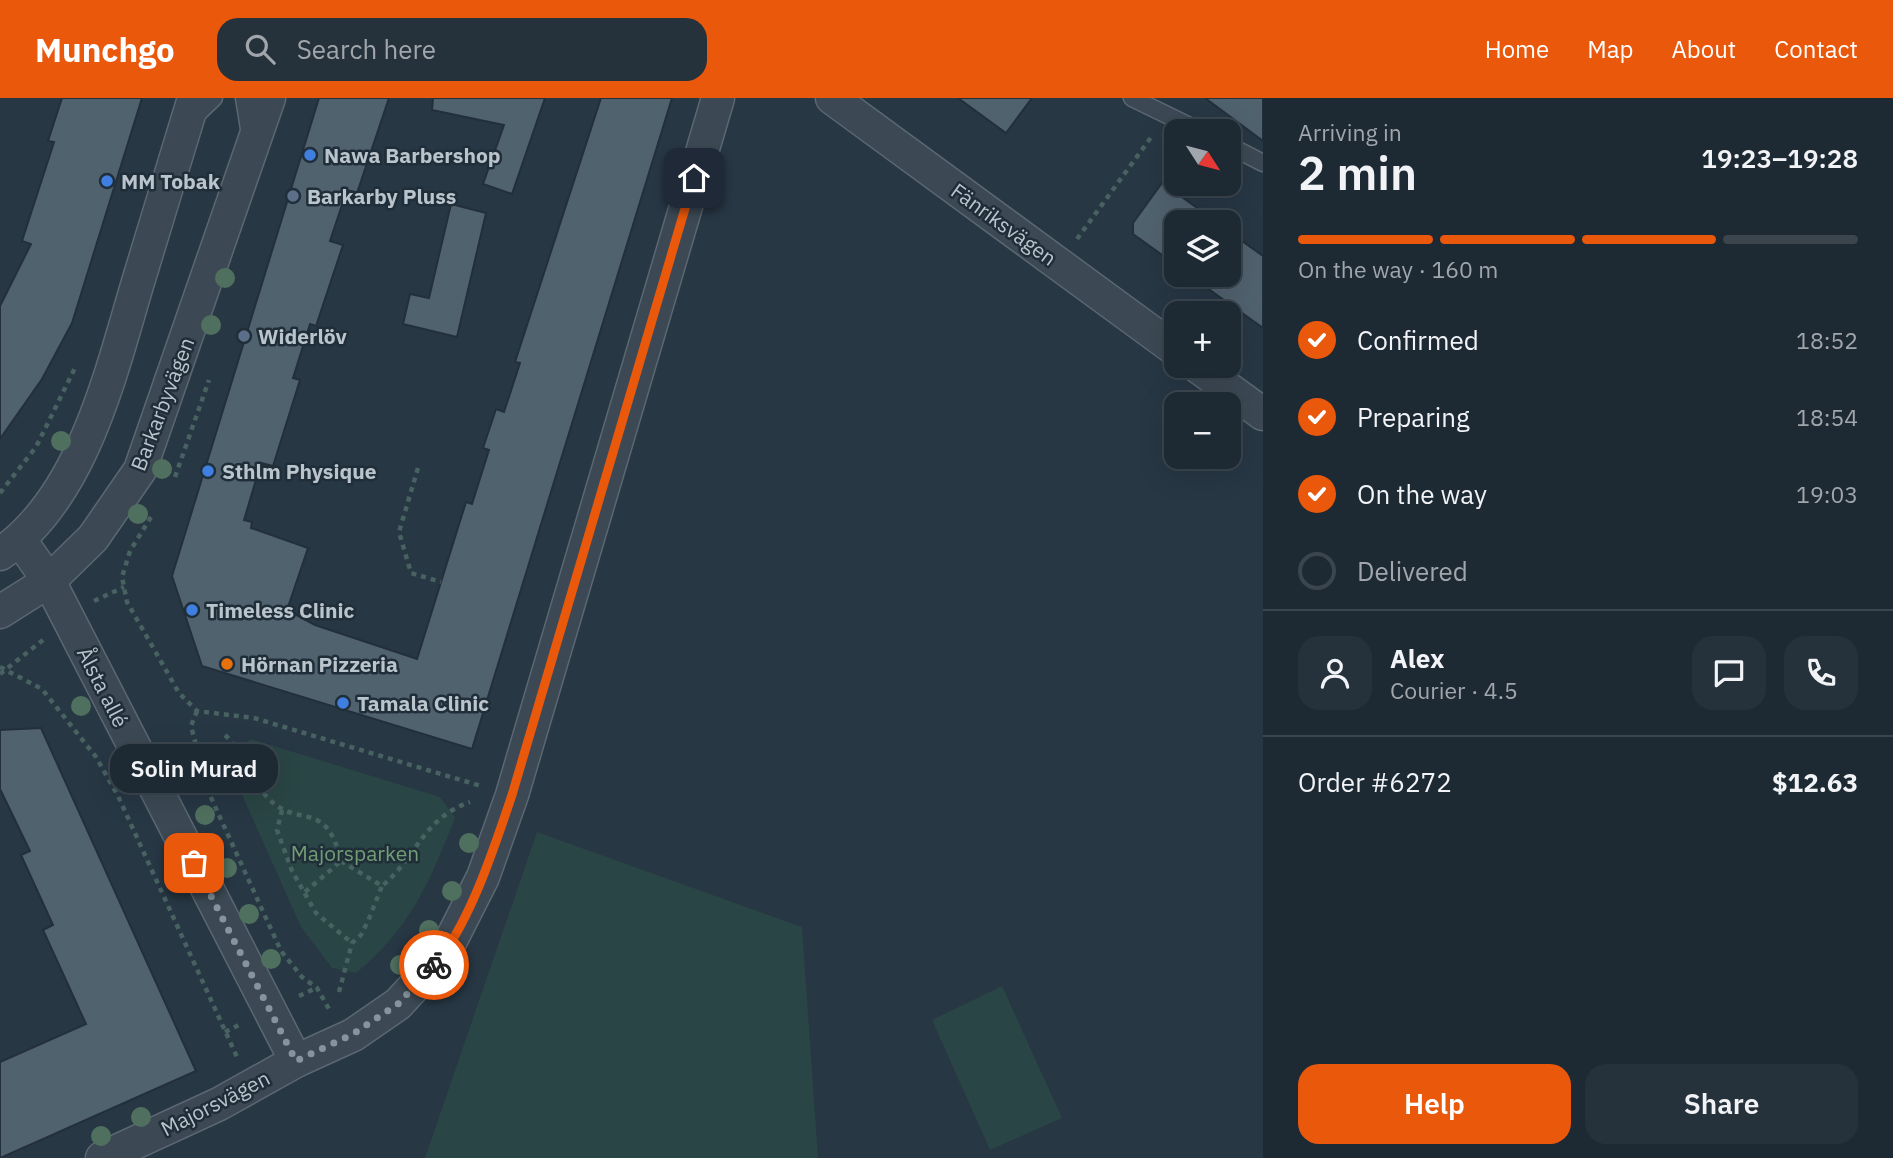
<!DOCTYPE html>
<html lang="en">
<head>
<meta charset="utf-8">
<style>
	:root { --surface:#1d2933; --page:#25313b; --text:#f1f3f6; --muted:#a0a6ac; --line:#3b454e; --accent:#ea580c }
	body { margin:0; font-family:"IBM Plex Sans",sans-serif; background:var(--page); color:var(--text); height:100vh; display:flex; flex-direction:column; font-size:26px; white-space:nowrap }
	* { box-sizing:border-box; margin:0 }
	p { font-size:23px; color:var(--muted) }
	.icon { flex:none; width:38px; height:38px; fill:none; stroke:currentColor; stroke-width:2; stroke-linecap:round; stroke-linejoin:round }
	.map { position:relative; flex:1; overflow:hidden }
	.panel { display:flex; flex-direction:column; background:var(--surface); width:630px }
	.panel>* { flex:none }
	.needle { width:46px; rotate:126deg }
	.fabs { position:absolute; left:1164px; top:21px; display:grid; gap:14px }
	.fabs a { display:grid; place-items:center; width:77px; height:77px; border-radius:14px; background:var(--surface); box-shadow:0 7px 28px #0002,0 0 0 2px var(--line); font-size:35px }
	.pin { position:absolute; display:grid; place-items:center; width:60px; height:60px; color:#fff; margin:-30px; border-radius:14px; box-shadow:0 4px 10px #0006 }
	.courier { position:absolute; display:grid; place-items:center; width:70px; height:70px; margin:-35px; border:5px solid #ea580c; border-radius:50%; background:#fff; color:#222; box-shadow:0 2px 9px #0007 }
	.bubble { position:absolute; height:49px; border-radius:21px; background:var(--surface); box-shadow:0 7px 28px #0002,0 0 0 2px var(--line); font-size:23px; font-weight:600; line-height:49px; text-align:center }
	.summary em { font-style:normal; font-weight:600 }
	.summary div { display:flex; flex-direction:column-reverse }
	.summary { display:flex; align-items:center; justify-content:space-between; height:119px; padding:0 35px }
	h1 { font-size:46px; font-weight:600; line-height:52px }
	.bar { display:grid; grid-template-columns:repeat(4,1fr); gap:10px 7px; align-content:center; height:84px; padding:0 35px }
	.bar i { height:9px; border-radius:5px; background:var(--line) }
	.bar .on { background:var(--accent) }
	.bar p { grid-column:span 4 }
	.line { display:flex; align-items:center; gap:18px; padding:0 35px; border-top:2px solid var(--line) }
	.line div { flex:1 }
	.round { display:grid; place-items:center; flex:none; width:74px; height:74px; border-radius:21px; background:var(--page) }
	ol { padding:0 35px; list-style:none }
	li { display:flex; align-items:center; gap:21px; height:77px }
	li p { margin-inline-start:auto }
	li .icon { padding:7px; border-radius:50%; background:var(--accent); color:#fff; stroke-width:4 }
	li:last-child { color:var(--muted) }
	li i { width:38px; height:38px; border:4px solid var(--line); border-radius:50% }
	.action { display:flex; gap:14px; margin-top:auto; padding:14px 35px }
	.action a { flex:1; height:80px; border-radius:21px; background:var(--accent); color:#fff; font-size:28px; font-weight:600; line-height:80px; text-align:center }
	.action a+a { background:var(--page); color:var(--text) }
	header { display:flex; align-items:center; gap:42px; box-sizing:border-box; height:98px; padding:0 35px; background:var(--accent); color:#fff }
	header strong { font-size:33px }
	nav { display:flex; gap:38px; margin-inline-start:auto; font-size:24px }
	.search { width:490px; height:63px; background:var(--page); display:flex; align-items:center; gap:18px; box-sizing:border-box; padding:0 24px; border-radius:21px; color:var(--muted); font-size:26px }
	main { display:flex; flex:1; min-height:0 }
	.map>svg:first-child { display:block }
</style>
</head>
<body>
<header>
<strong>Munchgo</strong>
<div class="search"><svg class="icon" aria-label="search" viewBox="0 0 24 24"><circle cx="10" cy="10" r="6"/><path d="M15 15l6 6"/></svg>Search here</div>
<nav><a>Home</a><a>Map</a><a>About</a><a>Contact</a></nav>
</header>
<main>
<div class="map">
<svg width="1263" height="1060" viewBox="0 0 1263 1060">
	<rect width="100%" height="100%" fill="#273744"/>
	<g fill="#2a4545">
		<path d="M251,641L440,699L455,720C430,783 410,831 356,875L332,870L301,829L234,679L228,655Z"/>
		<path d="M537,734L802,829L818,1060H425Z"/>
		<path d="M1002,888L1062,1020L990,1052L932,922Z"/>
	</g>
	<g fill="#51626f" stroke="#23303b" stroke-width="2">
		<path d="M62,0H142L72,225L42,281L0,341V208L31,146L22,143L54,44L48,43Z"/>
		<path d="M319,0H389L357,95L347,92L330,143L343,147L316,228L310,226L293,280L300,282L273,368L261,365L244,422L252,424L251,430L308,450L287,512L315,527L417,561L466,404L472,406L489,352L483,350L496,311L504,314L520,265L515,264L601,0H672L472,651L202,568L172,478Z"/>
		<path d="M433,0H545L512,96L483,86L504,27L432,12Z"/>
		<path d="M958,0H1032L1006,35Z"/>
		<path d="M1205,0H1263V43Z"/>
		<path d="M1162,85L1217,124H1176V167L1133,136V125Z"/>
		<path d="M451,106L486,115L457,239L403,226L410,196L429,200Z"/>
		<path d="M1228,133L1263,158V230L1189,177H1228Z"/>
		<path d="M41,630L196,973L0,1060V964L86,926L43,832L53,827L21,757L30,753L0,691V632Z"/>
	</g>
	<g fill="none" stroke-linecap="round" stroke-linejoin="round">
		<g stroke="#5b6771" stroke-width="19">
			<g id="service">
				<path d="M244,0L250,37"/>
				<path d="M1132,0L1200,33"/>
				<path d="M193,20L214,0"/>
				<path d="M1228,47L1263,65"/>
			</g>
		</g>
		<g stroke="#5b6771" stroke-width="35">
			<g id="minor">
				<path d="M832,0L1176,252"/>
				<path d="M1197,268L1263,316"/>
				<path d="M20,442L49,483L296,963"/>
				<path d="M0,456C83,400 111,274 138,184C157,123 175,61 194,0"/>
				<path d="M0,514L49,483L93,440L140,372L269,0"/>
				<path d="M102,1060L219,1006L296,963L353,937L398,906L444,856L483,779L512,697L718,0"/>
			</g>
		</g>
		<g stroke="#486161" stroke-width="4.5" stroke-dasharray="5 5" stroke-linecap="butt">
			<path d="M1077,141L1152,38"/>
			<path d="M418,370L399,434L411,475L441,484"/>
			<path d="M175,379L209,282"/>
			<path d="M0,395L36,349L75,270"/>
			<path d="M151,419L130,453L122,479L127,504L179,595L197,613L254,620L481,688"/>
			<path d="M94,503L124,489"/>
			<path d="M0,569L42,591L96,659L118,698L237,959"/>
			<path d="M0,576L43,542"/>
			<path d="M197,613L191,628L208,693L281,853L302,879L317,890L330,913"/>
			<path d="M225,637C244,655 250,681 268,700C298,732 326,699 341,763L382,788C418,758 422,721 470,704"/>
			<path d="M282,712L277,732L292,773L316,815L352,845"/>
			<path d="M305,794L341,763"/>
			<path d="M339,894L352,845L361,837L368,823L382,788"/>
			<path d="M299,898L316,890"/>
			<path d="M225,934L241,926"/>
		</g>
		<use href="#service" stroke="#3c4954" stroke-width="16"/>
		<use href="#minor" stroke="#3c4954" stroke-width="32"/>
	</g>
	<g fill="#50705f">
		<circle cx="225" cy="180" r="10"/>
		<circle cx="211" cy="227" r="10"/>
		<circle cx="61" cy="343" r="10"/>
		<circle cx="162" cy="371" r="10"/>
		<circle cx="138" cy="416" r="10"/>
		<circle cx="81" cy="608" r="10"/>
		<circle cx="205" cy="717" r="10"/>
		<circle cx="469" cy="745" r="10"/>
		<circle cx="227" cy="770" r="10"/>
		<circle cx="452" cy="793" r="10"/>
		<circle cx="249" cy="816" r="10"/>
		<circle cx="429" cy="832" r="10"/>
		<circle cx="271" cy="861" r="10"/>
		<circle cx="400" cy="867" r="10"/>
		<circle cx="141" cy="1019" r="10"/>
		<circle cx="101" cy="1038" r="10"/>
	</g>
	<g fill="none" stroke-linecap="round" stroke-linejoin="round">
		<path stroke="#87939d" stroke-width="7" stroke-dasharray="0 12.6" d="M194,765L296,963L353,936L398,906L434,867"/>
		<path stroke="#ea580c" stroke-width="9" d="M434,867C469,829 495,747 512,697L694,80"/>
	</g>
	<g fill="#3f7fe0" stroke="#202e39" stroke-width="2.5">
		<circle cx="310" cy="57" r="7"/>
		<circle cx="107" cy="83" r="7"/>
		<circle cx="208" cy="373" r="7"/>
		<circle cx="192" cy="512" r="7"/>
		<circle cx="343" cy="605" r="7"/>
	</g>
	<g fill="#5c6f8a" stroke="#202e39" stroke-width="2.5">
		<circle cx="293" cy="98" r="7"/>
		<circle cx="244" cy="238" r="7"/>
	</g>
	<circle fill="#e8710a" stroke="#202e39" stroke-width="2.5" cx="227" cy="566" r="7"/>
	<g text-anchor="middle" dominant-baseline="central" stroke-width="5" stroke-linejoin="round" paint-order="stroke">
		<g font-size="21" font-weight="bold" fill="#bac4cd" stroke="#202e39" text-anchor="start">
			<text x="324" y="57">Nawa Barbershop</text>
			<text x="121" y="83">MM Tobak</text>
			<text x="307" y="98">Barkarby Pluss</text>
			<text x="258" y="238">Widerlöv</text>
			<text x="222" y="373">Sthlm Physique</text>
			<text x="206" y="512">Timeless Clinic</text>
			<text x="241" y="566">Hörnan Pizzeria</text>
			<text x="357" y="605">Tamala Clinic</text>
		</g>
		<g font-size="21" fill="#bac4cd" stroke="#202e39">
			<text transform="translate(1004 126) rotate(36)">Fänriksvägen</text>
			<text transform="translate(162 306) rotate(-69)">Barkarbyvägen</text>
			<text transform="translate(103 589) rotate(63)">Ålsta allé</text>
			<text transform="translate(215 1005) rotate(-27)">Majorsvägen</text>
		</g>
		<g font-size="21" fill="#719e75" stroke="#202e39">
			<text x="355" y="755">Majorsparken</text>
		</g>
	</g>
</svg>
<div class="fabs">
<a><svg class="needle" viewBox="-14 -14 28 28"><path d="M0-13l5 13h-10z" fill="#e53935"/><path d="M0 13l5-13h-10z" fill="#a0a6ac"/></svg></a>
<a><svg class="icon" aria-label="layers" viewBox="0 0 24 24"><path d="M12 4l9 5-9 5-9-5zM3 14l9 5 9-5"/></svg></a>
<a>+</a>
<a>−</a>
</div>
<div class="pin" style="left:194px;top:765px;background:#ea580c"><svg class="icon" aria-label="bag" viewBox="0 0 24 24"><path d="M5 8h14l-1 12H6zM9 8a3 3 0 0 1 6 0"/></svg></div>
<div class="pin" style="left:694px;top:80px;background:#1f2937"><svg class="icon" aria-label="home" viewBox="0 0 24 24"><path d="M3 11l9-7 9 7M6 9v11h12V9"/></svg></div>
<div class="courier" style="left:434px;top:867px"><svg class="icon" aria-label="bike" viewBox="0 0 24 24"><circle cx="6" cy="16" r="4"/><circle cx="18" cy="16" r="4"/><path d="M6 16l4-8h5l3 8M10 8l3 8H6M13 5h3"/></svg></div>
<div class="bubble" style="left:110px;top:646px;width:168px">Solin Murad</div>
</div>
<section class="panel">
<div class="summary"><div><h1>2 min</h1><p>Arriving in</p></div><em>19:23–19:28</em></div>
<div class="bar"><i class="on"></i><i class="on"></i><i class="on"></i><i></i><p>On the way · 160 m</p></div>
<ol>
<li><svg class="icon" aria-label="check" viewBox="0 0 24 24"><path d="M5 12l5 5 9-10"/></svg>Confirmed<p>18:52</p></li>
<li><svg class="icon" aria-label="check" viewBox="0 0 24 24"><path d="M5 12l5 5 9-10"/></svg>Preparing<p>18:54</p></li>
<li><svg class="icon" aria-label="check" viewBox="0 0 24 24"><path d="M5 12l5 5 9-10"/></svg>On the way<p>19:03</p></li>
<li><i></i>Delivered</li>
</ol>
<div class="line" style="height:126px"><a class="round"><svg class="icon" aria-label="person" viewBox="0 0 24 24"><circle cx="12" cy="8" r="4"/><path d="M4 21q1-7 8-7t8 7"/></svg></a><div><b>Alex</b><p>Courier · 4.5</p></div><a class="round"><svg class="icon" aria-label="chat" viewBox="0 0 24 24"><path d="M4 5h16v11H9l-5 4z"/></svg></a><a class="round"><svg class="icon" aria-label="phone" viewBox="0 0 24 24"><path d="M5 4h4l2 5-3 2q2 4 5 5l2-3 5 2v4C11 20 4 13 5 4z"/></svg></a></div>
<div class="line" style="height:91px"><div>Order #6272</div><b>$12.63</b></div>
<div class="action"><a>Help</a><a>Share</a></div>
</section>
</main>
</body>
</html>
